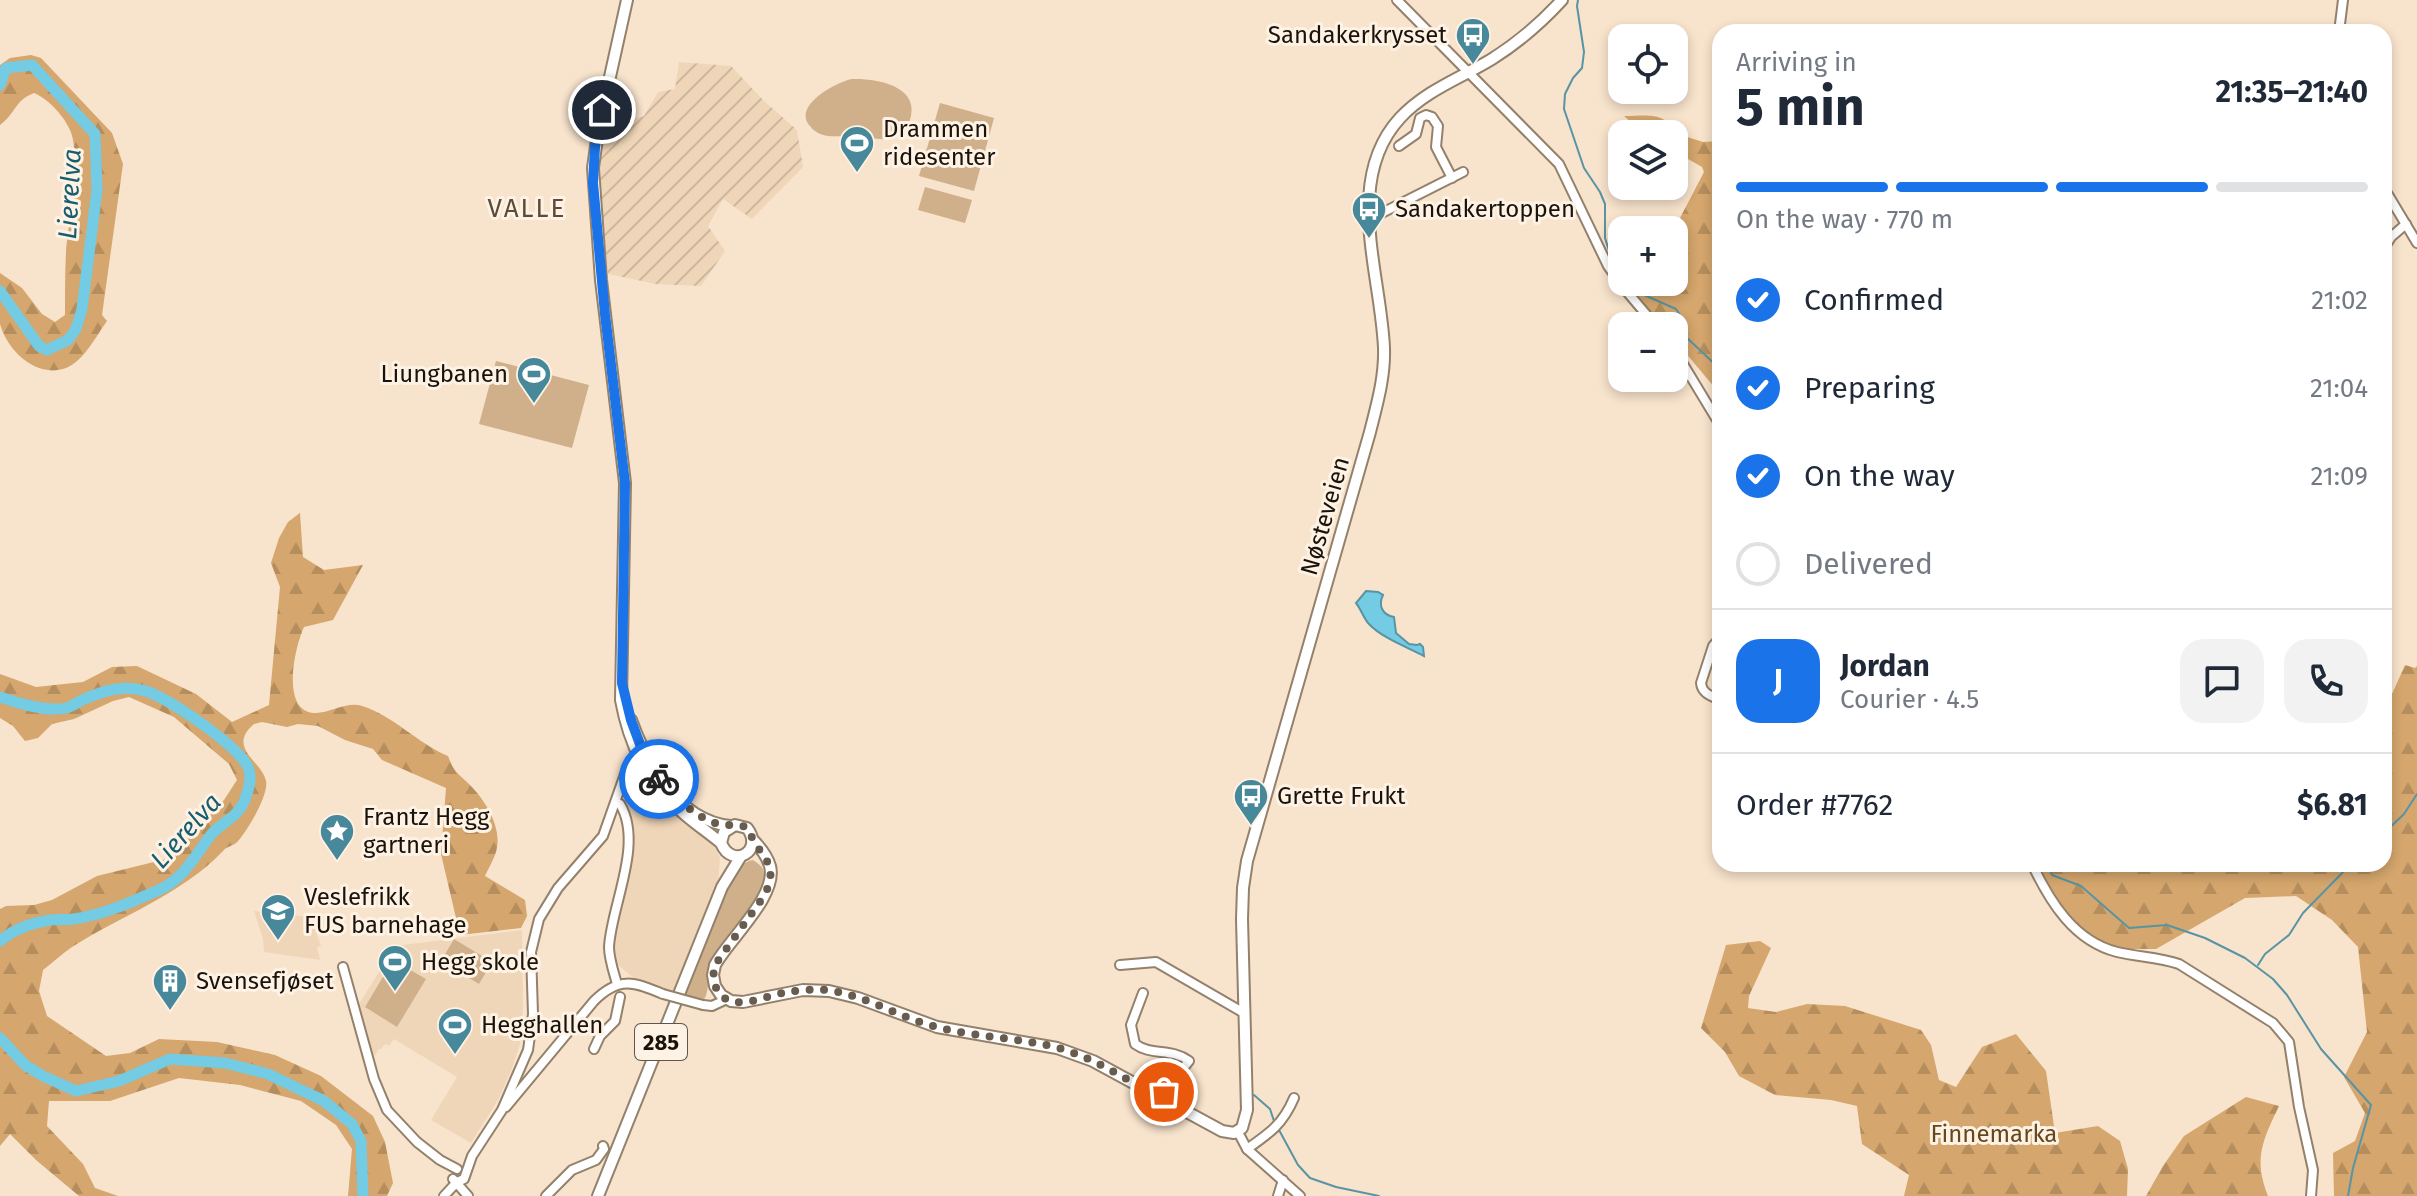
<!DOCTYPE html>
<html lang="en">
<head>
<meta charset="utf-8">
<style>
	:root { --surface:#fff; --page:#f2f2f3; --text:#1f2937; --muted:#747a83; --line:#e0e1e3; --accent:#1a73e8 }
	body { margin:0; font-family:"Fira Sans",sans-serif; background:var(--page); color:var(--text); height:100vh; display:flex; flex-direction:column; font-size:30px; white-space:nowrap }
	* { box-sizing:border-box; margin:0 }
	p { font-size:26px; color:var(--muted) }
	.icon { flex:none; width:44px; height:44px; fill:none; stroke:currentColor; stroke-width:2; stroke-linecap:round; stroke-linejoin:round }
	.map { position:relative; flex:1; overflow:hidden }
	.sheet { position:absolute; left:1712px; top:24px; width:680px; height:848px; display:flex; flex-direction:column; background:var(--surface); border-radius:24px; box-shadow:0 4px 12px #0003 }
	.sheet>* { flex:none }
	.controls { position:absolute; left:1608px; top:24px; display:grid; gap:16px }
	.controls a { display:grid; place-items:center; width:80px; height:80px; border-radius:16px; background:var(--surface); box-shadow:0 4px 12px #0003; font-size:40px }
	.pin { position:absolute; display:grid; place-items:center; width:68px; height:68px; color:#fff; margin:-34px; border:4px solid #fff; border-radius:50%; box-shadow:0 2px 8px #0007 }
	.courier { position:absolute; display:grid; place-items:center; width:80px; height:80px; margin:-40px; border:6px solid #1a73e8; border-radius:50%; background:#fff; color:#222; box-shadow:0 2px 10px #0007 }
	.headline em { font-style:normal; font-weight:700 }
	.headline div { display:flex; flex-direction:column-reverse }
	.headline { display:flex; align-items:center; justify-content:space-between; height:136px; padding:0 24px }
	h1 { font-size:52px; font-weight:700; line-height:60px }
	.bar { display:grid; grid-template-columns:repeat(4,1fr); gap:12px 8px; align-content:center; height:96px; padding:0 24px }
	.bar i { height:10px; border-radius:6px; background:var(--line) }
	.bar .active { background:var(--accent) }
	.bar p { grid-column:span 4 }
	.line { display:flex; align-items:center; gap:20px; padding:0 24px; border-top:2px solid var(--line) }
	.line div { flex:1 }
	.round { display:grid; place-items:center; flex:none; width:84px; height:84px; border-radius:24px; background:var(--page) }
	ol { padding:0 24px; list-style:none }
	li { display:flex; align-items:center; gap:24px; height:88px }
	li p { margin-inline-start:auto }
	li .icon { padding:8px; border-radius:50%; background:var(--accent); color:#fff; stroke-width:4 }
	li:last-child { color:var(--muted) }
	li i { width:44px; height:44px; border:4px solid var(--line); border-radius:50% }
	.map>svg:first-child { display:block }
</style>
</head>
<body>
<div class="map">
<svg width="2417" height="1196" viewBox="0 0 2417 1196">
	<defs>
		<pattern id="industrial-furrows" width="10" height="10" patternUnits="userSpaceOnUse" patternTransform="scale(2)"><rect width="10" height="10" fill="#f0d6b9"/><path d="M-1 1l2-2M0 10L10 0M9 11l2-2" fill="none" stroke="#cdb79e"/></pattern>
		<pattern id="forest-firs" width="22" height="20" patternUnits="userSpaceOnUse" patternTransform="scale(2)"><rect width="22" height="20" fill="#d5a66d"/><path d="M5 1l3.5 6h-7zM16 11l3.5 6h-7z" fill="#b68e5d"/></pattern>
	</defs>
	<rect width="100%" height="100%" fill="#f8e3cc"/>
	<g fill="#f0d6b9">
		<path d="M641,774L711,840L720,858L718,883L673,994L634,978L618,965L614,954L613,945L624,897L628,870L630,817L623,797L624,787L630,779Z"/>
		<path d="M254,911L320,918L319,923L314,925L321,946L317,947L320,960L264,952L263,939Z"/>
		<path d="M522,930L523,1010L520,1044L511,1071L498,1100L471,1143L431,1120L457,1077L394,1039L389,1046L385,1044L381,1049H379L373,1058L359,1004L395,946Z"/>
	</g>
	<path fill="url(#industrial-furrows)" d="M679,62L731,66L764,101L797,130L803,167L752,219L723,199L708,226L725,251L701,286L656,284L608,274L605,242L601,198L600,140L604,128L644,116L658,92L675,89Z"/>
	<g fill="#d0b08b">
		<path d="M852,79C874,78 918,85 911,116C904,147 879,139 856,136C841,135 821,141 810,126C792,105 837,82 852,79Z"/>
		<path d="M940,103L994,118L974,191L919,176Z"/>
		<path d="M925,187L972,200L965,223L918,210Z"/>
		<path d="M496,361L589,385L572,448L479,424Z"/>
		<path d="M753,860C759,864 764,867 764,875C766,899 724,943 710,963C707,975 710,987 705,998L699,1002L684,997L730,882C736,872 741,862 753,860Z"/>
		<path d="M454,939L492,962L479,984L441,961Z"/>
		<path d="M393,960L426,979L397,1027L365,1007Z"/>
	</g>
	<g fill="url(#forest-firs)">
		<path d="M31,55L41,58L112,133L123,164L102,315L107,321C96,336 84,361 66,368C36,379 7,350 0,324C0,308 0,289 0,273L22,288L42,314L55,322L65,315C65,294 65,273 66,252C68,222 83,154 69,128C63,115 47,98 34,93C15,100 16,113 0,125V65L10,58Z"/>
		<path d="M1624,116C1649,116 1663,111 1678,134L1703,142L1720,141V394L1674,339V326H1662L1628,286C1638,280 1657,280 1668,285L1674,282L1685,225L1680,218L1704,172L1702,167L1674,151V134H1644Z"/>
		<path d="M300,513L303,557L324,570L363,565L333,620L304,627C295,646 280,711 314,713C329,714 347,701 362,706C394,716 417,743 448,756C455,774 457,772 470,785C484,799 501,825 497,847C496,856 489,867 485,876L525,900L527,916L521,928L460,935L441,854L446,788L382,760L373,749L345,740L318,726L298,724L287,727L262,722L254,724C226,748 262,761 266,781C269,795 247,831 238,841C234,846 227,846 223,851C181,895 122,915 72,947C62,954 52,963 43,970L39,991L47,1016L106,1056L130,1053L159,1039L217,1042L275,1055L321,1076L373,1116L385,1142L393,1183L387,1196H348L352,1149L336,1125L301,1101L240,1085L179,1078L110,1101H49L47,1126L83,1164L95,1188L118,1196H79L36,1160L10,1134L0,1146V909L6,906L34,905L52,900L97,876L166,859L224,800L237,780L229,764L174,717L129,697L113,701L74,719L52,724L38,738L25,741L13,726L0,718V674L36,687L83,682L112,667L137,666L196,694L232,722L269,705L280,587L271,563L279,538L288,522Z"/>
		<path d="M2405,665L2415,668L2417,666V1196H2334L2333,1153L2355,1141L2365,1113L2344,1077L2367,1032L2358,947L2332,920L2296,896L2245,898L2156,949H2122L2093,939L2065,915L2046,885L2038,864H2384V712Z"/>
		<path d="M1760,941L1771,948L1749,996L1748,1008L1776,1012L1807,1004L1845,1006L1921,1030L1931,1045L1939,1080L1956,1087L1982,1047L2016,1034L2046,1071L2055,1133L2098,1126L2120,1141L2128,1169L2127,1196H1904L1909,1175L1862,1144L1857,1106L1831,1100L1775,1095L1739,1076L1725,1052L1701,1028L1726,945Z"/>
		<path d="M2246,1097L2279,1106C2263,1140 2253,1158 2268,1196H2146L2163,1166L2184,1136Z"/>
	</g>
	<path fill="#73cbe4" stroke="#5894a3" stroke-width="2" d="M1366,591L1378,592L1383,595C1378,605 1382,615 1394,617L1396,633L1409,644L1417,645L1420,644L1423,647L1424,656C1407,647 1382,638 1369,624C1364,619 1361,609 1356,603Z"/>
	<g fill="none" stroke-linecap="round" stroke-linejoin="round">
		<g stroke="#5894a3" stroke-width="2">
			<path d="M1578,0L1577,6L1584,52L1582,68L1573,78L1565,94L1564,109L1584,168L1600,192L1605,204V238L1610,254L1622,272"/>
			<path d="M1630,282L1642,294L1676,309L1682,318L1686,337L1720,369"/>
			<path d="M2384,833L2404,814L2417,794"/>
			<path d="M2049,864L2052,875L2081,886L2129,928L2167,925L2205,938L2245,958L2273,979L2287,995L2321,1049L2371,1105L2353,1168L2348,1196"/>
			<path d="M2258,965L2265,954L2289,935L2303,913L2351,864"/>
			<path d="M1254,1095L1270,1109L1274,1121"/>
			<path d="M1279,1130L1298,1165L1310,1178L1336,1187L1379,1196"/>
		</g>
		<g stroke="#73cbe4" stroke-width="11">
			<path d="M0,85L6,68L32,65L95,134L97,190L82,309L76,329L68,340L47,350L39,346L0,291"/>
			<path d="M0,697C16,703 48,712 66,708C71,707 77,703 82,700C103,691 124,684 146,691C171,700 236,744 248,767C253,778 248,792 244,802C237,818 220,823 210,836C196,855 183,879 161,889C134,901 103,915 74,919C66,920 58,919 50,920C32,923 14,929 0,941"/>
			<path d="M0,1038L25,1065L43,1076L76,1091L119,1081L170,1059L225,1063L268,1074L324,1101L352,1124L361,1141L363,1196"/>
		</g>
		<g stroke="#93816c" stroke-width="12">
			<g id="minor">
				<path d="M1397,0L1559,164L1608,266L1623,287L1656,326"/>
				<path d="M2339,32L2343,0"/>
				<path d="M1399,146L1416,134L1420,118L1426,115L1432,117L1438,126L1436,147L1452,178"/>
				<path d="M2384,188L2417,243"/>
				<path d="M1370,219L1463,172"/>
				<path d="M2384,248L2391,237L2406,224"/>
				<path d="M1674,349L1720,425"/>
				<path d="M1720,638L1713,646L1701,683C1702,694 1712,696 1720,700"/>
				<path d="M617,803L620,804C644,844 611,906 609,947C609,959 614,973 617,984"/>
				<path d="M2032,864C2050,902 2074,941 2117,952C2138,957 2159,957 2179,964L2273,1023L2289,1042L2299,1107L2313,1170L2311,1196"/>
				<path d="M1120,965L1156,962L1244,1013"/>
				<path d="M343,967L374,1079L387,1110L417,1142L440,1160L457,1169"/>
				<path d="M1143,993L1131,1025L1135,1044C1151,1056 1172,1048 1189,1061L1159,1098"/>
				<path d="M703,1005L712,1006L727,999"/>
				<path d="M594,1049L600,1036L615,1021L620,997"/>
				<path d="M506,1107L594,1001C619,976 634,982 663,994"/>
				<path d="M1238,1132L1247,1149L1300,1196"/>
				<path d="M1247,1149C1270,1133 1283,1124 1294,1098"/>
				<path d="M453,1179L468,1196"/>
				<path d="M444,1196L457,1182L464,1179L472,1156L502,1110L528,1050L533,1014L531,952L539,919L558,888L603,836L625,774L639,759L648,761L645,769L629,775L623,783"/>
				<path d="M546,1196L572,1170L596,1160L604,1149L603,1146"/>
				<path d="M1278,1196L1283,1180"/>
			</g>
		</g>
		<g stroke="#93816c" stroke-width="14">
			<g id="major">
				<path d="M627,0L598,131L593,168L601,280L625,483L621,700C629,744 647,783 682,812C694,823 708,832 721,843C732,870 765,851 747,828L735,825L724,832L721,843"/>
				<path d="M631,720C647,764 677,820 730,826"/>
				<path d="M752,839C759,846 767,855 770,866C778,896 729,939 715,965L713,975L715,986L721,995L731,1001L743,1002L803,990L829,991L858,998L937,1027L1057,1048L1093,1061L1222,1131L1234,1133L1242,1128L1247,1110L1242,919L1243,888L1247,861L1370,432C1377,404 1385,377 1384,348C1381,274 1343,180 1400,118C1426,90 1461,78 1492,59C1519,42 1541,23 1562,0"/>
				<path d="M598,1196L722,887L741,856"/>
			</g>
		</g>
		<use href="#minor" stroke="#fff" stroke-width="8"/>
		<use href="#major" stroke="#fff" stroke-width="10"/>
		<g stroke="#93816c" stroke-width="12" stroke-linecap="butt">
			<path id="minor-bridge" d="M663,994L703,1005"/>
		</g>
		<use href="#minor-bridge" stroke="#fff" stroke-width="8"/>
	</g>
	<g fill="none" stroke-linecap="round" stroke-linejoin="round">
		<path stroke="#685c4f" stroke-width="8" stroke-dasharray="0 14.4" d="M659,779C674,797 695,817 718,824C728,827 740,822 748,829C753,834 750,834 753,840C767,862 778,868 764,896L715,965C711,979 715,995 730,1001C746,1006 767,996 783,993C797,990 812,989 826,990C862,994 895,1015 929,1025C971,1037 1014,1037 1055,1047C1093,1057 1126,1079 1159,1098L1164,1092"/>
		<path stroke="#1a73e8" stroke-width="10" d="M602,110L595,147L593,183L605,314L625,483L622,683L631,720L641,747L659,779"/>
	</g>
	<defs>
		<g id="bus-pin" transform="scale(1.8)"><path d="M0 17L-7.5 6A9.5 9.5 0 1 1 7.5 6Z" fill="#47889b" stroke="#fef2e4"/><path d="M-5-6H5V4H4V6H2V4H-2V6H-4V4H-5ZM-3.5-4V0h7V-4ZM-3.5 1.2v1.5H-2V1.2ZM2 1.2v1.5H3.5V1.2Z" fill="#fff"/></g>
		<g id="stadium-pin" transform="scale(1.8)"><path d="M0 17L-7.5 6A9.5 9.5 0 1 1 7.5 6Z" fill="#47889b" stroke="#fef2e4"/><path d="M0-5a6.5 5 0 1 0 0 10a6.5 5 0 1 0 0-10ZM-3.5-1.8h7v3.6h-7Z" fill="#fff"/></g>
		<g id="sight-pin" transform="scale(1.8)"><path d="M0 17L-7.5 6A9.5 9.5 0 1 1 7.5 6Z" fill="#47889b" stroke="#fef2e4"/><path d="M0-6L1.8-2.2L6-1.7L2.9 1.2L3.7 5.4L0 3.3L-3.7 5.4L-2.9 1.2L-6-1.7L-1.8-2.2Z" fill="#fff"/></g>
		<g id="school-pin" transform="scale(1.8)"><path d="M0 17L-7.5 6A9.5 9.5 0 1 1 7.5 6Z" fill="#47889b" stroke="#fef2e4"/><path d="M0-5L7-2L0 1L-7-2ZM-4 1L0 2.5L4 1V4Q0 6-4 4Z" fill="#fff"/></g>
		<g id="building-pin" transform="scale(1.8)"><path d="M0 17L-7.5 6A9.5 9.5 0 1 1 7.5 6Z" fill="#47889b" stroke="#fef2e4"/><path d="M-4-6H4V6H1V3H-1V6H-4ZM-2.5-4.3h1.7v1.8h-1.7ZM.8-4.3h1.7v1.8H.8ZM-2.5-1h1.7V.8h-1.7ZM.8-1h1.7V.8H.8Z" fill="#fff"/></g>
	</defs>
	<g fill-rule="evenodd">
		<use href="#bus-pin" x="1473" y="35"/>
		<use href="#stadium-pin" x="857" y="143"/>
		<use href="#bus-pin" x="1369" y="209"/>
		<use href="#stadium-pin" x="534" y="374"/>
		<use href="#bus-pin" x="1251" y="796"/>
		<use href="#sight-pin" x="337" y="831"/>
		<use href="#school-pin" x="278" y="911"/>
		<use href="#stadium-pin" x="395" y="962"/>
		<use href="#building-pin" x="170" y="981"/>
		<use href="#stadium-pin" x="455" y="1025"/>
	</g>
	<g text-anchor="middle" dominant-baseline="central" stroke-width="6" stroke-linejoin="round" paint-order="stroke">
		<rect fill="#fef2e4" stroke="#5e564c" stroke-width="2" x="635" y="1024" width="52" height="36" rx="6"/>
		<g font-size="22" font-weight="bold" fill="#1a130b">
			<text x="661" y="1042">285</text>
		</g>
		<g font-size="24" fill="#1a130b" stroke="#fef2e4" text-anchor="start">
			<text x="1447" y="35" text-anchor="end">Sandakerkrysset</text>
			<text x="883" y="129">Drammen<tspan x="883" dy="28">ridesenter</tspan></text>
			<text x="1395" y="209">Sandakertoppen</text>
			<text x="508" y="374" text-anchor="end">Liungbanen</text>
			<text x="1277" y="796">Grette Frukt</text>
			<text x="363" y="817">Frantz Hegg<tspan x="363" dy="28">gartneri</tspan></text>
			<text x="304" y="897">Veslefrikk<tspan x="304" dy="28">FUS barnehage</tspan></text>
			<text x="421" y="962">Hegg skole</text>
			<text x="196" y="981">Svensefjøset</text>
			<text x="481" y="1025">Hegghallen</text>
		</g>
		<g font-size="24" fill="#1a130b" stroke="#fef2e4">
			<text transform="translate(1325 516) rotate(-74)">Nøsteveien</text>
		</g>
		<g font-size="24" fill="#67471c" stroke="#fef2e4">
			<text x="1994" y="1134">Finnemarka</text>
		</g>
		<g font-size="26" font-style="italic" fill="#155d6f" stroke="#fef2e4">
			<text transform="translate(70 194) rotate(-87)">Lierelva</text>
			<text transform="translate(186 831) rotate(-48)">Lierelva</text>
		</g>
		<g font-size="26" letter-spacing="2" fill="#5c4b38" stroke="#fef2e4">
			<text x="527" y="208">VALLE</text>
		</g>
	</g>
</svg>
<div class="controls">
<a><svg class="icon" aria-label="locate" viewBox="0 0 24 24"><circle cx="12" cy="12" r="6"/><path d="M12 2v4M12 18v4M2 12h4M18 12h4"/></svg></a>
<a><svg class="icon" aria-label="layers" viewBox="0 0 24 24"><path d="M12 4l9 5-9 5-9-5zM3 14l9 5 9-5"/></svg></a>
<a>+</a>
<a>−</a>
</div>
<div class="pin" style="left:1164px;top:1092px;background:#ea580c"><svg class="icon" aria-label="bag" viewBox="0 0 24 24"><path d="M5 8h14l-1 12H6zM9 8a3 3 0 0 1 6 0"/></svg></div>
<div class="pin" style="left:602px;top:110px;background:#1f2937"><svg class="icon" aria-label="home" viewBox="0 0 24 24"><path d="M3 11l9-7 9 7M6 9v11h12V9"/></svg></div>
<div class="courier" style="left:659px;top:779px"><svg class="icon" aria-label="bike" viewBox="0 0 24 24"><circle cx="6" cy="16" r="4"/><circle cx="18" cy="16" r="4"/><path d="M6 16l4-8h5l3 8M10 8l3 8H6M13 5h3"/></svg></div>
<section class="sheet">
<div class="headline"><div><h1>5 min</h1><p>Arriving in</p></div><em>21:35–21:40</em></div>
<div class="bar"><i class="active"></i><i class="active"></i><i class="active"></i><i></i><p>On the way · 770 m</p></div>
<ol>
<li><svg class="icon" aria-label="check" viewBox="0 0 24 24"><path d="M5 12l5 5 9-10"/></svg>Confirmed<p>21:02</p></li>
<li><svg class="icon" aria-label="check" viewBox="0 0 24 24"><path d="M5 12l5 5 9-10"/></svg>Preparing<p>21:04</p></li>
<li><svg class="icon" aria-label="check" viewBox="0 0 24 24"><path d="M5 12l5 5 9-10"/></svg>On the way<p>21:09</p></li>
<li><i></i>Delivered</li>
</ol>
<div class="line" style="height:144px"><b class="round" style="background:var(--accent);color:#fff">J</b><div><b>Jordan</b><p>Courier · 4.5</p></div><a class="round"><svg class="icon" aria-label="chat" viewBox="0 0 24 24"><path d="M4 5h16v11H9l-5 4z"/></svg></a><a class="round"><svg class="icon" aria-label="phone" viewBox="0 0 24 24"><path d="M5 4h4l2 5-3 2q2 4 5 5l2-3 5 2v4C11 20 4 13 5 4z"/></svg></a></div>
<div class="line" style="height:104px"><div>Order #7762</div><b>$6.81</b></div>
</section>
</div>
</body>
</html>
